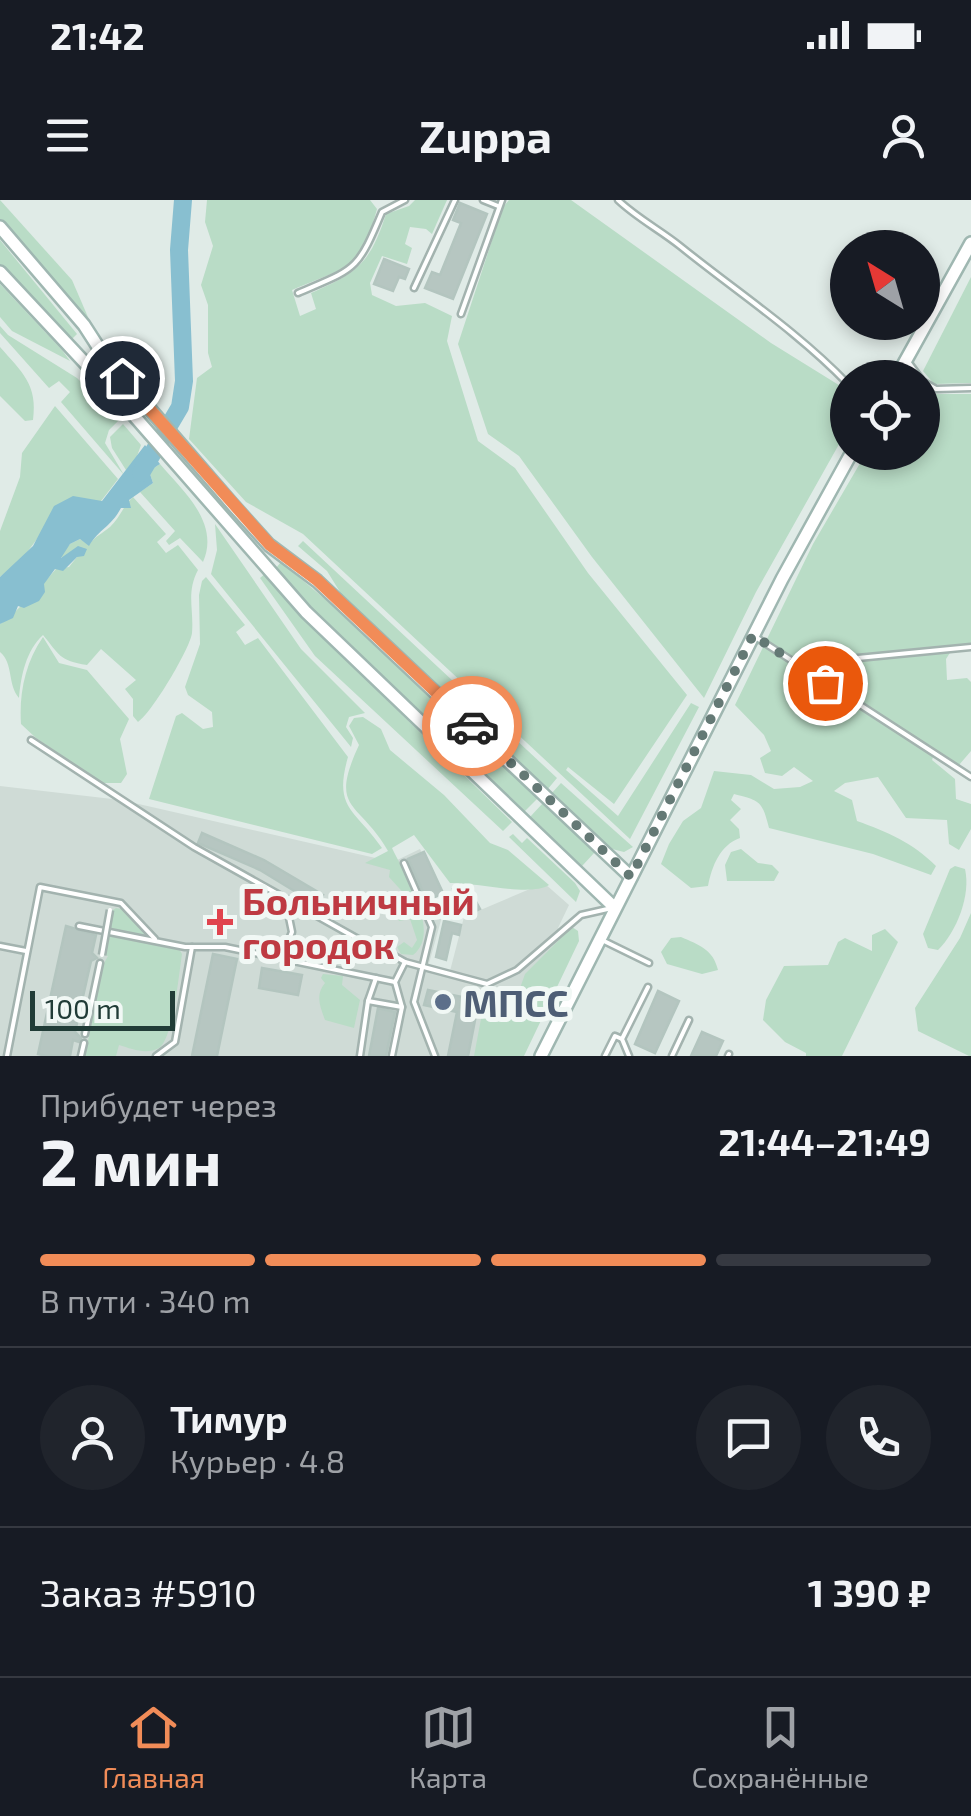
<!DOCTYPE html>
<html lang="ru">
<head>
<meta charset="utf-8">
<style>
	:root { --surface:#171b24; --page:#20242c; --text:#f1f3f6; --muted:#9ea1a6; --line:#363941; --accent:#f18c58 }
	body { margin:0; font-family:"Exo 2",sans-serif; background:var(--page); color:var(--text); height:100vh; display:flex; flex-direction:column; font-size:38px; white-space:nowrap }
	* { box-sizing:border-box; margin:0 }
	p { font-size:32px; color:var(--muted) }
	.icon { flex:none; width:55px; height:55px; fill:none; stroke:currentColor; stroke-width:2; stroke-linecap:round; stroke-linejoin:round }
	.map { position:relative; height:856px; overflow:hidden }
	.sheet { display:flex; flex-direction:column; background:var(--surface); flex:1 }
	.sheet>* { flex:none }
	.needle { width:65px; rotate:323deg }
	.fabs { position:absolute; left:830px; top:30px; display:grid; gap:20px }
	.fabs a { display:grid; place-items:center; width:110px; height:110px; border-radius:50%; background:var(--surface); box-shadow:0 5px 15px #0003; font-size:50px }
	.scale { position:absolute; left:30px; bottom:25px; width:145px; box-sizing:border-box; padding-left:10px; border:5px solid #213c37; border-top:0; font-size:28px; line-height:35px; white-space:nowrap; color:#213c37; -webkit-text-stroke:8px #f1f8f5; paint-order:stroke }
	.pin { position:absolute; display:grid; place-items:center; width:85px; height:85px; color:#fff; margin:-42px; border:5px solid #fff; border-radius:50%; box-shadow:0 2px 10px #0007 }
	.courier { position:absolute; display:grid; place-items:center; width:100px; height:100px; margin:-50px; border:8px solid #f18c58; border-radius:50%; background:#fff; color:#222; box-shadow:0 2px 12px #0007 }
	.headline em { font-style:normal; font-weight:700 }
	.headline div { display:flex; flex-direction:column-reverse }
	.headline { display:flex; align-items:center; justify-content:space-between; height:170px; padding:0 40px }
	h1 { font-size:65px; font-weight:700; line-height:75px }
	.bar { display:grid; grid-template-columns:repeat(4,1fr); gap:15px 10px; align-content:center; height:120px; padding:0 40px }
	.bar i { height:12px; border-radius:8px; background:var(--line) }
	.bar .current { background:var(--accent) }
	.bar p { grid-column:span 4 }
	.line { display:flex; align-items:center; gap:25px; padding:0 40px; border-top:2px solid var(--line) }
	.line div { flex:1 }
	.round { display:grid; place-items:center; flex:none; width:105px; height:105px; border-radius:52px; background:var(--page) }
	.status { display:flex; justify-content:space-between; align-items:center; height:70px; padding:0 50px; background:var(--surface); direction:ltr }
	.status svg { height:28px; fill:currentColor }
	header { display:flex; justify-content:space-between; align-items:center; height:130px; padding:0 40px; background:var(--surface); font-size:45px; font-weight:700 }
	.dock { display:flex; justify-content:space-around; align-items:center; height:140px; border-top:2px solid var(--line); background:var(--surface); font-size:28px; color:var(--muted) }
	.dock a { display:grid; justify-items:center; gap:5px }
	.dock .current { color:var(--accent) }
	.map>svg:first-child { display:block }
</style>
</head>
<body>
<div class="status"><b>21:42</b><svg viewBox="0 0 49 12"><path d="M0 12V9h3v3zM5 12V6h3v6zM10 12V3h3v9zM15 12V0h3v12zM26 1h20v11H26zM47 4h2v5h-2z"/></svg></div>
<header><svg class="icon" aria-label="menu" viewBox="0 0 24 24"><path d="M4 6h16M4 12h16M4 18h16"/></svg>Zuppa<svg class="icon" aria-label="person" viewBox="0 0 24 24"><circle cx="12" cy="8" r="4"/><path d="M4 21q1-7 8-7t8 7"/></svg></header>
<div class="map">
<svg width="971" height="856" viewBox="0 0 971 856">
	<rect width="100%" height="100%" fill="#e0ebe7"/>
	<path fill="#cfdbd6" d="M0,586L121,600L393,662L420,649L442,694L418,706L443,713L428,767L450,771L464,717L544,683L569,705L558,728L563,737L506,856H0Z"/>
	<g fill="#b9dcc6">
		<path d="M0,0L72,80L97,138L0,19Z"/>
		<path d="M207,0H370L377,9C360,72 347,66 292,90L300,116L316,109L311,93C357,73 370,64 386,14L409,6L415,0H447L432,34L426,29L410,27L405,44L412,48L407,64L382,56L370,83L372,95L396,106L425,103L452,116L447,141L478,241L515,268L588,373L687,495L614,604L568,567L566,570L618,616L691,503L699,507L630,639L303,334L246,302L189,239L197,178L212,167L208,153V105L201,85L213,46L205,22Z"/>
		<path d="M509,0H571L771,143L842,187L847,195V230L756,392L704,498L592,357L519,256L488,234L458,144L503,7Z"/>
		<path d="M0,40L77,134L70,141L0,64Z"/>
		<path d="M971,77V183L934,184L923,171Z"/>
		<path d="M0,84L62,150L70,161L12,131L0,117Z"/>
		<path d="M0,126L8,135L77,178L119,220L109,230L105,243L124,275L61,202L70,192L59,181L49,188L0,133Z"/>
		<path d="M0,147C22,172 38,185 33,220L25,221L0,196Z"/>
		<path d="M923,194H971V443L953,448L946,459L947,480L967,478L971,482V551L959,565L950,564L934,554L932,560L955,579L956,599L971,604V629L959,650L949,644L947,620L906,618L878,577L845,583L834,591L852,600L857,621C888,632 913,643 936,666L931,675L873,654L769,628C762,601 761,601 734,594L731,600L741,609L730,620L739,629L740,638C720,645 712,666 708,686L691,688L661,664L669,644L683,621L701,608L714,571L751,575L774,589L800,587L813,581L794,567L782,576L765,573L760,558L771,551L764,535L735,505L813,344L866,253L922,252Z"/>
		<path d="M55,206L118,279L101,301L43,331L22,359L0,377V331L20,277L22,253Z"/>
		<path d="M123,224L141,245L136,259L126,270L112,248L110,237Z"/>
		<path d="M160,264C184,292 220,323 203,362L180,338L169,345L166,341L175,331L140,292L153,283L149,271Z"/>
		<path d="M133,297L166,334L157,342L166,353L178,345L198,370C186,393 194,409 192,433C190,449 151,514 138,522L133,516V499L125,489L136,480L101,449L87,465C59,461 59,454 43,435C26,451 21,475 19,498C7,484 14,464 0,452V424C10,419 46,381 56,369L69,367L77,357L62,358L60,355L70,344L80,339L89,345C96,335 102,334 110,327C119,319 123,306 133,297Z"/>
		<path d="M215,324L301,449L365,513L349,517L346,527L353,538L351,547L211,374L217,350Z"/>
		<path d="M303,341L557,578L547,590L345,400L327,371L298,346Z"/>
		<path d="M281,362L326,400L538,598L524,612L333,431L276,368Z"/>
		<path d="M266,373L344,458L512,622L503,631L315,456L260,378Z"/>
		<path d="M206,377L245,425L236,432L245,445L258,438L348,557C333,609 355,609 382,648L372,654L149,599L176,516L182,513L203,529L213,527L212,512L188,495L185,487L200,444L199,395L202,381Z"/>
		<path d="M43,437L59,463L87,470L129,519L120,539L127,574L121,583H101L36,538L21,524C19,494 25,463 43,437Z"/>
		<path d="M363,517L381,529L390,550L444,595L490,643L508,650L549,685C530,697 476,682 450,683L414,635L392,648C405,675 442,733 413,755L401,754L397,747L404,742L412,748L417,740L410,719L399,721L396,714L408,698L389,677L390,670L365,663L388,651C359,600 328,612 359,545L349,526L354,518Z"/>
		<path d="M561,583L633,647L624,652L608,648L551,594Z"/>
		<path d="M543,603L595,652L582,666L530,617Z"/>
		<path d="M513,634L522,643L527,638L575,683L580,691L576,702L509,637Z"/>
		<path d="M741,649L758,663L772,665L779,672L774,681H727L725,665L731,652Z"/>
		<path d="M955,666L965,669C971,695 957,731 938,750L928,748L923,734L950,669Z"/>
		<path d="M116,708L126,710L153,743L179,749L182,754C179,773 173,839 159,848C146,855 132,849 119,845L116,856H85L103,765L108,756L105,755L112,711Z"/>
		<path d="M971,713V856H969L918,831L915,808L960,738Z"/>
		<path d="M572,727L578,731L579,741L524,856H474L484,803L492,795L504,799L513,808L525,774Z"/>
		<path d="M885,729L898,742L842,856H806V853L785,842L763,820L766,800L784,766L828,765L838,742L845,738L872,751V735Z"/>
		<path d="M681,737C699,745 713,749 718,770L702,774L667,764L661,752L671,738Z"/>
		<path d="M323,774L343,776L342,785L360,800L354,828L325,820C320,806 315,795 325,783L321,778Z"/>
	</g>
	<path fill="#88bfd0" d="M145,245L160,264L149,271L153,283L129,300L131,308H121C110,328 100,328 89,346L80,339L70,344L61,358L78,346L87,349L84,356L77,357L63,371L55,369L44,384L45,392L39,401L24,408L18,406L13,418L0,424V377L33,346L54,306L73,296L102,301Z"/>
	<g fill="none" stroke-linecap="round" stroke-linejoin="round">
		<path stroke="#88bfd0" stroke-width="18" d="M141,273L180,207L184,181L179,50L183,0"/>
	</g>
	<g fill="#b6c6c1" stroke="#b3c5bf" stroke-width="2.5">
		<path d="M460,3L487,14L453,99L425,88L432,72L440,75L461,23L453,20Z"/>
		<path d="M384,59L409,69L405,79L399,77L393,91L374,84Z"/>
		<path d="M202,633L264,660L323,695L317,705L303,696L300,700L293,696L296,692L260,670L198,643Z"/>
		<path d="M424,652L443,693L427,701L408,659Z"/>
		<path d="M460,685L466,693L470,691L480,709L467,715L453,689Z"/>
		<path d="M444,721L461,725L459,735L452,733L446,760L436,757Z"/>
		<path d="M66,726L96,735L92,753L97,758L91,761L75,832L81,838L79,842L73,840L70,856H46L38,854Z"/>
		<path d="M213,754L237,759L217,856H192Z"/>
		<path d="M262,768L302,775L298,795L259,788Z"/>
		<path d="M428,790L462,797L460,807L477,810L468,856H448L457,812L424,805Z"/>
		<path d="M658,791L679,801L655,853L635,844Z"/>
		<path d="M378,808L395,812L386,856H369Z"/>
		<path d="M702,832L723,841L716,856H691Z"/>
	</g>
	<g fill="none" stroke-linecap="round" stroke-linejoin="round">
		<g stroke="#a3b3af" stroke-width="9">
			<g id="lane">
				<path d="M483,0L498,6"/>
				<path d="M618,0C637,18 660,30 680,46C737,92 797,131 848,184"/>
				<path d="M414,88L455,0"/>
				<path d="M298,93C356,68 357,72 382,12L405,0"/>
				<path d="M461,114L502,0"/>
				<path d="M909,163L920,178"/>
				<path d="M922,181L936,189L971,188"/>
				<path d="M757,438L971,577"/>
				<path d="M796,464L971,447"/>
				<path d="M31,540L194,647L367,744L382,749L405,762L487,784L517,770L581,715L612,708"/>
				<path d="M404,663L432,727L414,802L435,856"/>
				<path d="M79,726L185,747H225L395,782"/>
				<path d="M604,741L649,763"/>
				<path d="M0,746L26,751"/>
				<path d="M281,759L292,732L285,698"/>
				<path d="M368,801L402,807"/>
				<path d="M85,834L100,763"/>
				<path d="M7,856L40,687L121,703L155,739"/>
				<path d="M81,856L84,843"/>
				<path d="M156,856L175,842L192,747"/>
				<path d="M360,856L368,801L376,778"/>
				<path d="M392,856L402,807L395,782L405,762"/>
				<path d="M605,856L615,836L622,839"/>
				<path d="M629,856L622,839L648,787"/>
				<path d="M672,856L689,820"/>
				<path d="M728,856L729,854"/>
			</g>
		</g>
		<g stroke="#9fb7b1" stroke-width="16">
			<g id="secondary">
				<path d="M0,27L84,125L104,156L232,304L269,345L317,381L631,677"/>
				<path d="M0,72L129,210L306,412L615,708"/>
				<path d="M896,178L971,43"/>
				<path d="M541,856L782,379L852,252"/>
			</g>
		</g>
		<use href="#lane" stroke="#fff" stroke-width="4"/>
		<use href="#secondary" stroke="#fff" stroke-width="11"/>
		<g stroke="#a3b3af" stroke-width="9" stroke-linecap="butt">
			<path id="lane-bridge" d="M102,755L110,710"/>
		</g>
		<use href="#lane-bridge" stroke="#fff" stroke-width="4"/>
	</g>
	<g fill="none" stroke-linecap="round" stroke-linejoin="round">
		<path stroke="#647975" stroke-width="10" stroke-dasharray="0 18" d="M472,526L631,677L753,435L825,483"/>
		<path stroke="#f18c58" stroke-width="12" d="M122,178L270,345L317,380L472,526"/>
	</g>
	<path fill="#e0444e" stroke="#f1f8f5" stroke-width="4" d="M215 707h10v10h10v10h-10v10h-10v-10h-10v-10h10z"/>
	<circle fill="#5c6f8a" stroke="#f1f8f5" stroke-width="4" cx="443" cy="802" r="10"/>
	<g text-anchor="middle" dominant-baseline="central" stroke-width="10" stroke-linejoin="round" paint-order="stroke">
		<g font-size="38" font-weight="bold" fill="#be3a42" stroke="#f1f8f5" text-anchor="start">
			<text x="242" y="700">Больничный<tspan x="242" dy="44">городок</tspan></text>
		</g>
		<g font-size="38" font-weight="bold" fill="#4e5e75" stroke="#f1f8f5" text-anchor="start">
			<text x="463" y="802">МПСС</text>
		</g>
	</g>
</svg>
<div class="fabs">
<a><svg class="needle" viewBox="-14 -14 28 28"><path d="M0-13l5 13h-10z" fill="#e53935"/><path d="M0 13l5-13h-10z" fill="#9ea1a6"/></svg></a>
<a><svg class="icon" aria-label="locate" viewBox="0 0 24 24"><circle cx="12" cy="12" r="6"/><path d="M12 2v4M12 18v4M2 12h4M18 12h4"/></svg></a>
</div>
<div class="scale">100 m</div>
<div class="pin" style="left:825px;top:483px;background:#ea580c"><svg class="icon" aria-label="bag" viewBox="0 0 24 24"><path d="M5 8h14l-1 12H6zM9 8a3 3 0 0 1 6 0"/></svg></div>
<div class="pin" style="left:122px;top:178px;background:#1f2937"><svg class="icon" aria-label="home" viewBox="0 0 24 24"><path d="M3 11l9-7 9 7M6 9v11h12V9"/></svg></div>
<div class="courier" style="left:472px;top:526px"><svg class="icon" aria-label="car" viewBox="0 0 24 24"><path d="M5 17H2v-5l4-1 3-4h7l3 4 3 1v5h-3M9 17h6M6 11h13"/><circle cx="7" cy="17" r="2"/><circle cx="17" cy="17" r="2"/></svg></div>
</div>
<section class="sheet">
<div class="headline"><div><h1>2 мин</h1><p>Прибудет через</p></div><em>21:44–21:49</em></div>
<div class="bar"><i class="current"></i><i class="current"></i><i class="current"></i><i></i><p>В пути · 340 m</p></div>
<div class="line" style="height:180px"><a class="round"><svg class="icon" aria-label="person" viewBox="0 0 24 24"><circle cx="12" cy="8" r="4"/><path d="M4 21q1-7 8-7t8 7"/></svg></a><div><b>Тимур</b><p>Курьер · 4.8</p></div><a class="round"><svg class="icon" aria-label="chat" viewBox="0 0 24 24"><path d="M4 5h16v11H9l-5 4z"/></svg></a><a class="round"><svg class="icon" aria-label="phone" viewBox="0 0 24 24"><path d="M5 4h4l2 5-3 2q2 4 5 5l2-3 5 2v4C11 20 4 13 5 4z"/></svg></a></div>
<div class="line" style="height:130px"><div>Заказ #5910</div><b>1 390 ₽</b></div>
</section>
<nav class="dock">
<a class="current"><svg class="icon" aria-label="home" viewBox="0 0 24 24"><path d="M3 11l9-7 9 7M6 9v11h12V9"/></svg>Главная</a>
<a><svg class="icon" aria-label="map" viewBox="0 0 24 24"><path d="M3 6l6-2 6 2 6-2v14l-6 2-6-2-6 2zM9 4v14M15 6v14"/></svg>Карта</a>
<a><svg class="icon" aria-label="saved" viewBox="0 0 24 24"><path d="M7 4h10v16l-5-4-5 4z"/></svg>Сохранённые</a>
</nav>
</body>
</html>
